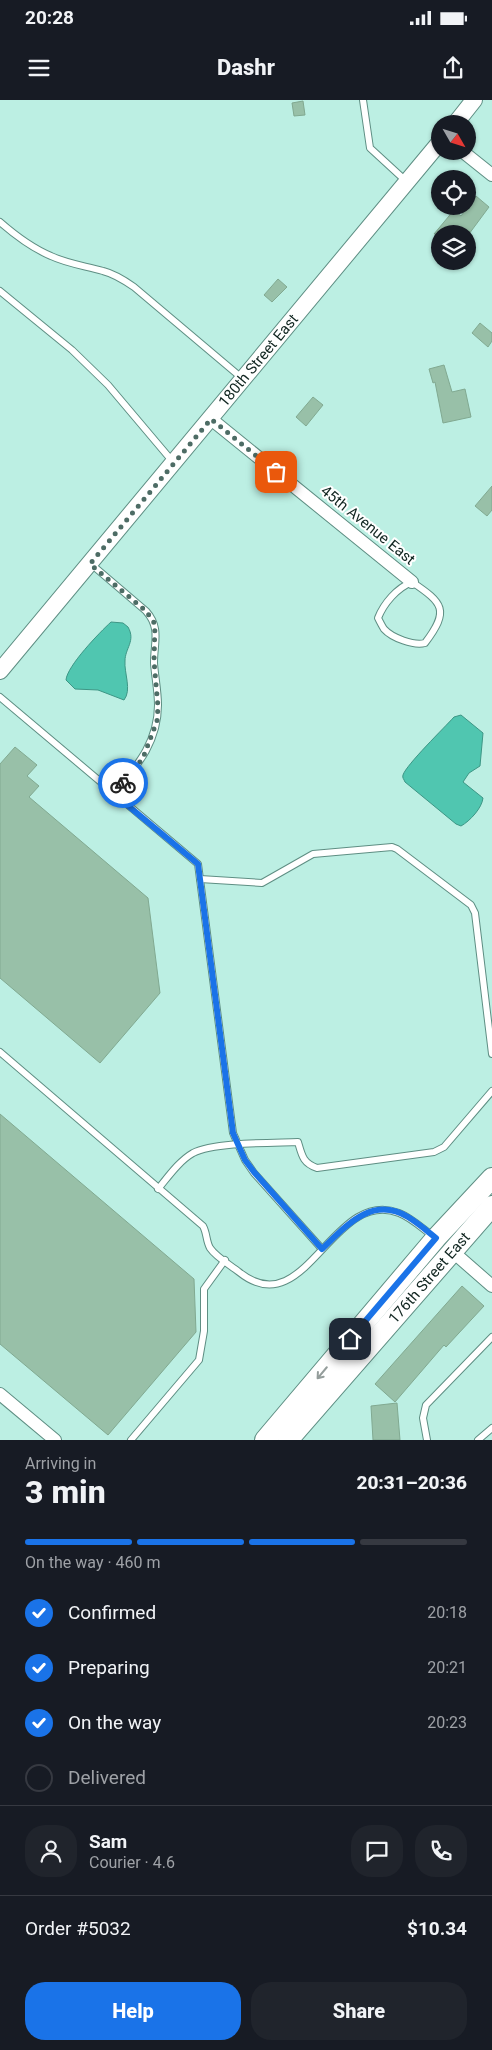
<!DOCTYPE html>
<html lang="en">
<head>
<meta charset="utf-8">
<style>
	:root { --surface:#171b24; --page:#20242c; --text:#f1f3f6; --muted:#9ea1a6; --line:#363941; --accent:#1a73e8 }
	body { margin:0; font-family:Roboto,sans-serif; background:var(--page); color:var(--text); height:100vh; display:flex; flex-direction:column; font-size:19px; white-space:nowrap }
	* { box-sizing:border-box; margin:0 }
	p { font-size:16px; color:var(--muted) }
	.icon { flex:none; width:28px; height:28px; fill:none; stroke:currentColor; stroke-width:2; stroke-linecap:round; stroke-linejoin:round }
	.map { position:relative; height:1340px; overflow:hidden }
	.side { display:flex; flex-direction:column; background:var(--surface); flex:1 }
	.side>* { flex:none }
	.needle { width:32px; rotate:129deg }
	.controls { position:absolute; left:431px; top:15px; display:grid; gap:10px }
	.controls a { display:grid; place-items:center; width:45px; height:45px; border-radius:50%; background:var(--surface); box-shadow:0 1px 4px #0004; font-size:25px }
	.pin { position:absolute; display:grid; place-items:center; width:42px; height:42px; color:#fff; margin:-21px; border-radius:10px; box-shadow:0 2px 8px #0006 }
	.courier { position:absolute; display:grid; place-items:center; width:50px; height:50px; margin:-25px; border:4px solid #1a73e8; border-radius:50%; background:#fff; color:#222; box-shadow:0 1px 6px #0007 }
	.headline em { font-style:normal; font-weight:800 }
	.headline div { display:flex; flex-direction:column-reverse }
	.headline { display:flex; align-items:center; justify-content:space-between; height:85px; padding:0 25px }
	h1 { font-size:32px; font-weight:800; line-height:38px }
	.bar { display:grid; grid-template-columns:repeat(4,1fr); gap:8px 5px; align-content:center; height:60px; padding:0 25px }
	.bar i { height:6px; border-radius:4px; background:var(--line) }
	.bar .current { background:var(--accent) }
	.bar p { grid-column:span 4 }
	.line { display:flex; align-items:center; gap:12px; padding:0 25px; border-top:1px solid var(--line) }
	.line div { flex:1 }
	.round { display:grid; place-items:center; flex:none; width:52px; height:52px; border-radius:20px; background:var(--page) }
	ol { padding:0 25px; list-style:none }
	li { display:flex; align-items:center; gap:15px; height:55px }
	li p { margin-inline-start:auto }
	li .icon { padding:5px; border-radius:50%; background:var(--accent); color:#fff; stroke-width:4 }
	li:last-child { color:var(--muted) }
	li i { width:28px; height:28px; border:2px solid var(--line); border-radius:50% }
	.primary-button { display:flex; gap:10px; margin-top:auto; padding:10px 25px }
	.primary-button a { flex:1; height:58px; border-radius:20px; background:var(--accent); color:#fff; font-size:20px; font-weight:800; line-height:58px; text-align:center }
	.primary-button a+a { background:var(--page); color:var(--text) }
	.status { display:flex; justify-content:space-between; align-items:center; height:35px; padding:0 25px; background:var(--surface); direction:ltr }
	.status svg { height:14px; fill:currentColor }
	header { display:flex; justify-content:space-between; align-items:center; height:65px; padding:0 25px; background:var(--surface); font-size:22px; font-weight:800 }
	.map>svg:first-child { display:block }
</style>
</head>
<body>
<div class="status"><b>20:28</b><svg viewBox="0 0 49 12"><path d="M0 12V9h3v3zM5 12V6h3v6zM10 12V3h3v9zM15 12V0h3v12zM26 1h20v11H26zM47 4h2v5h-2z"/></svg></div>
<header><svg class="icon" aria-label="menu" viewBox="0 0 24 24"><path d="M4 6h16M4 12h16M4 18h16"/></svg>Dashr<svg class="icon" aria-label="share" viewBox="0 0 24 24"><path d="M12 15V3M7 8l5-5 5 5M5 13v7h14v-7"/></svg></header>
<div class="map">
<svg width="492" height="1340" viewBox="0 0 492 1340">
	<rect width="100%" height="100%" fill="#bcefe3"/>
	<g fill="#50c6b0" stroke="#3d9685">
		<path d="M111,522L123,523L128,527C136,541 125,548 125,561C124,573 132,590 124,600L98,590L75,589L66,580C67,566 100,532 111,522Z"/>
		<path d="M461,615L483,633L480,666L469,673L463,682L483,698C482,708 470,721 461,726L456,724L405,682C404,679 402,678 403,675C406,665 445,627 454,617Z"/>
	</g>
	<g fill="#98c0a8" stroke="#81a991">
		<path d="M303,1L305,15L294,16L292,3Z"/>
		<path d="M476,96L489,107L469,134H434L454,110L461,116Z"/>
		<path d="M278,179L287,187L272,202L264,195Z"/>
		<path d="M480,223L492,233V241L488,247L472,233Z"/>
		<path d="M444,265L452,292L465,289L471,317L443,323L435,282L433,283L429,269Z"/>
		<path d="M313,297L323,305L306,326L296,317Z"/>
		<path d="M492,386V410L487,416L475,406Z"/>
		<path d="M15,647L37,665L27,676L39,686L29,697L148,798L160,893L100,963L0,878V664Z"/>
		<path d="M0,1014L194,1179L196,1232L108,1335L0,1244Z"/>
		<path d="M462,1186L484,1206L446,1247L444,1245L395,1302L375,1284Z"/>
		<path d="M397,1303L400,1340H373L371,1306Z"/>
	</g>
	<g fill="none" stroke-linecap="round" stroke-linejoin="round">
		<g stroke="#5e8e83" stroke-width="8">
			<g id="service">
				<path d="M363,0L370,48L407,82"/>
				<path d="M0,122C16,136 32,148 51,156C68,164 86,166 103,171C115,174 124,180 134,187L243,279"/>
				<path d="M0,191L72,250L108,285L173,362"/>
				<path d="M91,464L146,511C161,528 154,542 154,563C155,577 158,591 158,605C158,643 136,667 114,694"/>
				<path d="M412,482C443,503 450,510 425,543C414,546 392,538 384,529C382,526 380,522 378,518C384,503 397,488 412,482Z"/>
				<path d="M0,597L198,764L233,1033L245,1060L254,1073L322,1149"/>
				<path d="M200,779L262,783L313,754L392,747L397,749L471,805L475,813L492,954"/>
				<path d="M0,952L203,1126C207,1133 206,1141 210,1148C216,1157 230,1165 239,1172C306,1226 332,1087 399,1113C412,1118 423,1129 434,1137"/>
				<path d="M158,1089C168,1077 179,1061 193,1053C214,1042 273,1043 298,1042C302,1056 303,1063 317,1068L434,1052L444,1047L492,991"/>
				<path d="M131,1340L199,1260L204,1231V1189L225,1160"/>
				<path d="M427,1340L423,1318L426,1305L492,1237"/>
				<path d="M478,1340L492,1328"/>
			</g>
		</g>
		<g stroke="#5e8e83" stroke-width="14">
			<g id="minor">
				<path d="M462,51L492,75"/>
				<path d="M211,319L412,482"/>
				<path d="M452,1151L492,1186"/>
				<path d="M0,1294L55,1340"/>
			</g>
		</g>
		<g stroke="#5e8e83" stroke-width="18">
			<g id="tertiary">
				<path d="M455,24L474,0"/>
				<path id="s1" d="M0,571L440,42"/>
			</g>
		</g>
		<g stroke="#5e8e83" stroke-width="22">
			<g id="primary">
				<path d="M265,1340L436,1138L492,1078"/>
				<path id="s2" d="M288,1340L492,1106"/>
			</g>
		</g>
		<use href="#service" stroke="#fff" stroke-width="6"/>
		<use href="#minor" stroke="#fff" stroke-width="12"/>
		<use href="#tertiary" stroke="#fff" stroke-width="16"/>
		<use href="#primary" stroke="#fff" stroke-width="20"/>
	</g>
	<defs><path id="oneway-shaft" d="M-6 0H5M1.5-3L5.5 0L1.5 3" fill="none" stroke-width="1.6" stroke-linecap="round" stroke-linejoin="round" transform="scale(1.25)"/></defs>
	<use stroke="#949d9b" href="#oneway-shaft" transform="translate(322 1273) rotate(130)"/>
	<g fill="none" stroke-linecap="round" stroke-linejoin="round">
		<path stroke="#4d6c65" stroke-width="5" stroke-dasharray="0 9" d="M123,683L143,658L157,621L158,607L154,561L155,524L146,511L90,464L211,319L276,372"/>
		<path stroke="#1a73e8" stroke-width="6" d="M123,683L114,694L198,764L233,1033L245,1060L254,1072L322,1149C346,1126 372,1095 408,1117C418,1123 427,1131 436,1138L350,1239"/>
	</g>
	<g text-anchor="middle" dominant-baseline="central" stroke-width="4" stroke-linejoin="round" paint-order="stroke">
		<g font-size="15" fill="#112621" stroke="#fff">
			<text stroke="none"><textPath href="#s1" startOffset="404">180th Street East</textPath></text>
			<text transform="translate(368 425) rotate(39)">45th Avenue East</text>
			<text stroke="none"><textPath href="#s2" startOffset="215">176th Street East</textPath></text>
		</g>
	</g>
</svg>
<div class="controls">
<a><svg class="needle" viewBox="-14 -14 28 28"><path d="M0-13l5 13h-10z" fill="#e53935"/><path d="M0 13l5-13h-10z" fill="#9ea1a6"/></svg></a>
<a><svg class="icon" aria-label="locate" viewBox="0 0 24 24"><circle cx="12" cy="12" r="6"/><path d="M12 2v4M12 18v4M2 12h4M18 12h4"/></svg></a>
<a><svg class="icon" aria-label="layers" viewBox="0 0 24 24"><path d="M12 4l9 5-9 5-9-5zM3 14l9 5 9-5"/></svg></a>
</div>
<div class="pin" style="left:276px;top:372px;background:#ea580c"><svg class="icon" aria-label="bag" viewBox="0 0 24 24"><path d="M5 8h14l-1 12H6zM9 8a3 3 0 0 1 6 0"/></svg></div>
<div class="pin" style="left:350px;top:1239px;background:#1f2937"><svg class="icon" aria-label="home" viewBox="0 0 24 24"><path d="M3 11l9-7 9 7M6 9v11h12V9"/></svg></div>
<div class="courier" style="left:123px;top:683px"><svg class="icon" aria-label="bike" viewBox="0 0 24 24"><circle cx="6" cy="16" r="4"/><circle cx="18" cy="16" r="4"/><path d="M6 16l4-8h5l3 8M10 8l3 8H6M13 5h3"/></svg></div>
</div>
<section class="side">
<div class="headline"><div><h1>3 min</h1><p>Arriving in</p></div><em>20:31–20:36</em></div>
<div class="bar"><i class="current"></i><i class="current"></i><i class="current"></i><i></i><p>On the way · 460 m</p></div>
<ol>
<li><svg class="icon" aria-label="check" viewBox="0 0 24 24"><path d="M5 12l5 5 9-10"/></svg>Confirmed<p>20:18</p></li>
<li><svg class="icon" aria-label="check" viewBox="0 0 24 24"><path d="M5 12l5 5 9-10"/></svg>Preparing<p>20:21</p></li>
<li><svg class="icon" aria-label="check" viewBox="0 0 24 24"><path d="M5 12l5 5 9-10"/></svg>On the way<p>20:23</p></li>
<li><i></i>Delivered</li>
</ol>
<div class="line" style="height:90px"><a class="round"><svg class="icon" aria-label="person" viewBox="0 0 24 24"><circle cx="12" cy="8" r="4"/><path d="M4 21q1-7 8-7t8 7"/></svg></a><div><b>Sam</b><p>Courier · 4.6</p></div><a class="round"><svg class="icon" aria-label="chat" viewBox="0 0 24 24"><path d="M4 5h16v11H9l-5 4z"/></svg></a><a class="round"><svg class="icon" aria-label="phone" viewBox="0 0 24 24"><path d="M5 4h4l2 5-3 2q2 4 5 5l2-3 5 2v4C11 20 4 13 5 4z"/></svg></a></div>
<div class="line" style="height:65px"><div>Order #5032</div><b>$10.34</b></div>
<div class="primary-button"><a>Help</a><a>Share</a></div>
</section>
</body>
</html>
